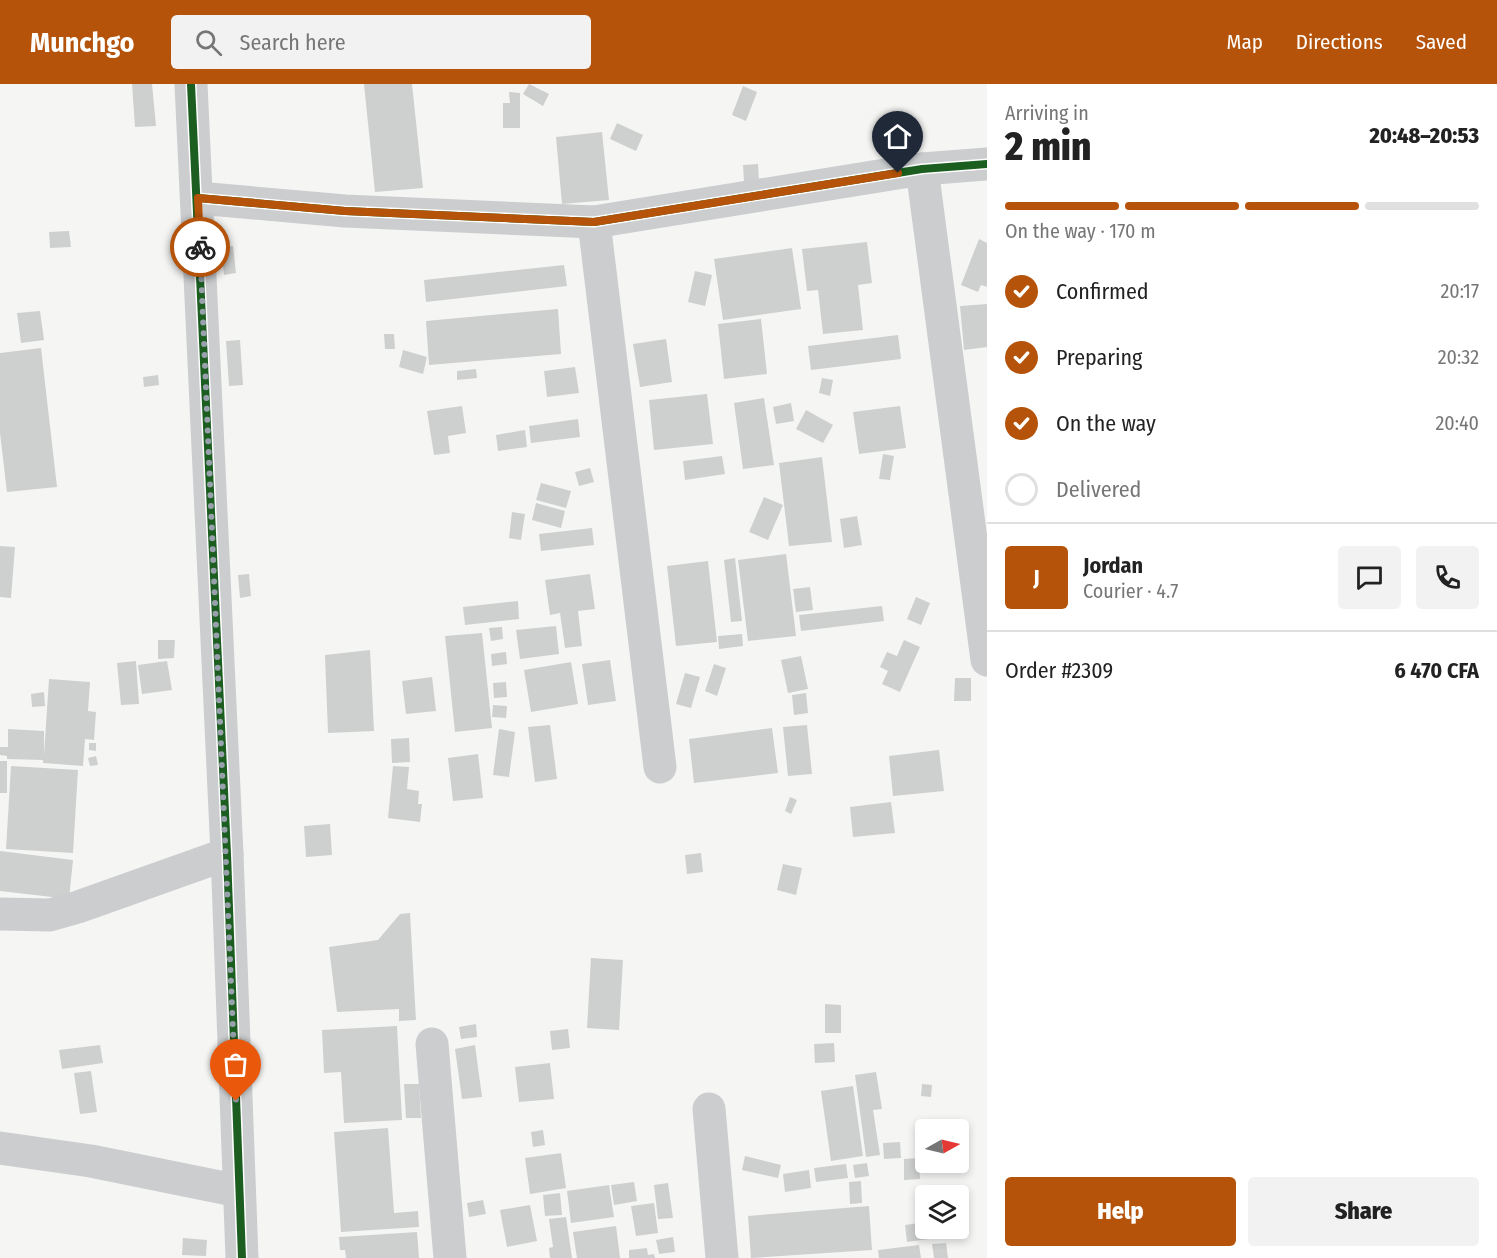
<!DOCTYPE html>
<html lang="en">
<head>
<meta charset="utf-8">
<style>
	:root { --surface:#fff; --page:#f2f2f2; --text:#222; --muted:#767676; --line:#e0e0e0; --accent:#b45309 }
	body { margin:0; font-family:"Fira Sans Condensed",sans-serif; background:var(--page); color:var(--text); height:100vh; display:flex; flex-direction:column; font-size:22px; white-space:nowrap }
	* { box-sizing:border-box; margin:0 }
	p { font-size:20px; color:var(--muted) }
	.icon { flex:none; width:33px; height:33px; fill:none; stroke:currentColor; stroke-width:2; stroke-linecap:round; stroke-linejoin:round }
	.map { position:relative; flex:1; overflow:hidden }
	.sheet { display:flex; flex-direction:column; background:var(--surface); width:510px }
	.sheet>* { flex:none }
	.needle { width:39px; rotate:82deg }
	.fabs { position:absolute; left:915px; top:1035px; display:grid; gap:12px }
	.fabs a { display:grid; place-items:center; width:54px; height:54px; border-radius:6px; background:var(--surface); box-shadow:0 3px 9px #0003; font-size:30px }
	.pin { position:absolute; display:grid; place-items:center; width:51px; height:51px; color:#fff; margin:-62px -26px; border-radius:50% 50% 50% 0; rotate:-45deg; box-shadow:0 0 6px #0007 }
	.pin .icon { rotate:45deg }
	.courier { position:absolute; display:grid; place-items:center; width:60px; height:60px; margin:-30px; border:4px solid #b45309; border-radius:50%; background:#fff; color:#222; box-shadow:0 2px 8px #0007 }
	.head em { font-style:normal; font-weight:800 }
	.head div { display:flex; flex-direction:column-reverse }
	.head { display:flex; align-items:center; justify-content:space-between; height:102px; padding:0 18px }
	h1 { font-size:39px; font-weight:800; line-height:45px }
	.bar { display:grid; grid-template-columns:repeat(4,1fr); gap:9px 6px; align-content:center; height:72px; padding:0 18px }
	.bar i { height:8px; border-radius:4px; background:var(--line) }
	.bar .on { background:var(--accent) }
	.bar p { grid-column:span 4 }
	.line { display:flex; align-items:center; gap:15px; padding:0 18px; border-top:2px solid var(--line) }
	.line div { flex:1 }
	.round { display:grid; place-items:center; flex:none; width:63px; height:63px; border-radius:6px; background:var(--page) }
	ol { padding:0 18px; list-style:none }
	li { display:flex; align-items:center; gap:18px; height:66px }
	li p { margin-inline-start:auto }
	li .icon { padding:6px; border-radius:50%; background:var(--accent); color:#fff; stroke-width:4 }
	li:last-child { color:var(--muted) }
	li i { width:33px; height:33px; border:3px solid var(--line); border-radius:50% }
	.primary-button { display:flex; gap:12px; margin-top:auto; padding:12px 18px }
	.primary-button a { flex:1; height:69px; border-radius:6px; background:var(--accent); color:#fff; font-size:24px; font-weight:800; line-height:69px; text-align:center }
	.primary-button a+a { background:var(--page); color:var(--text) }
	header { display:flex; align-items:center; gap:36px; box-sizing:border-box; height:84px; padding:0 30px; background:var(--accent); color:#fff }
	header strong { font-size:28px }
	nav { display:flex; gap:33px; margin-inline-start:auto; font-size:21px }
	.search { width:420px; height:54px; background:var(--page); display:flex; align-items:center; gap:15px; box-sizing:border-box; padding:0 21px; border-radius:6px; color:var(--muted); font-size:22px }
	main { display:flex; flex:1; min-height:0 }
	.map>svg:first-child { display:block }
</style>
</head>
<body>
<header>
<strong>Munchgo</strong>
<div class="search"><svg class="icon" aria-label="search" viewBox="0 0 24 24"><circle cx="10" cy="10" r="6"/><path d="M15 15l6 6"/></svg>Search here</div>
<nav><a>Map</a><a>Directions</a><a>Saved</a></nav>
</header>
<main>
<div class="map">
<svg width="987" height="1174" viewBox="0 0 987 1174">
	<rect width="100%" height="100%" fill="#f5f5f4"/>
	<g fill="#ced0d0">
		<path d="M132,0H152L156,42L135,43Z"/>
		<path d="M364,0H412L423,104L375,108Z"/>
		<path d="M529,0L549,10L543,22L523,10Z"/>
		<path d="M743,2L757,8L746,37L732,31Z"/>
		<path d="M509,8L520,9V44H503V19H510Z"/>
		<path d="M617,39L643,51L636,67L610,55Z"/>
		<path d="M602,48L609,116L562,120L556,53Z"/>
		<path d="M758,80L759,97L744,98L743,81Z"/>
		<path d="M69,147L71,163L50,164L49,148Z"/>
		<path d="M979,155L987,159V203L981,201L978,208L961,201Z"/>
		<path d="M867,158L872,199L858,201L863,246L823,250L818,206L807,207L802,165Z"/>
		<path d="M233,162L236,189L224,191L221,164Z"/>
		<path d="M792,164L801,225L723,236L714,175Z"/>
		<path d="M564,181L567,202L426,218L424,196Z"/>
		<path d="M695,187L712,191L705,222L688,218Z"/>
		<path d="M987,220V263L964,266L960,222Z"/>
		<path d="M558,225L561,270L429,281L426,237Z"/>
		<path d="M40,227L44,256L21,259L17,229Z"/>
		<path d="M761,235L767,290L724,295L718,240Z"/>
		<path d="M384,250H394L395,265H385Z"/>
		<path d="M898,251L901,275L811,286L808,262Z"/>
		<path d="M666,255L672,298L640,303L633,260Z"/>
		<path d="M240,256L243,301L229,302L226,257Z"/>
		<path d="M41,264L57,403L7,408L0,349V269Z"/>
		<path d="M403,266L427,273L423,290L399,283Z"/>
		<path d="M575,283L579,309L547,313L544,287Z"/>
		<path d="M476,285L477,294L457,296V287Z"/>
		<path d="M158,291L159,301L144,303L143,293Z"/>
		<path d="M822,294L833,296L830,312L819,309Z"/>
		<path d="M707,310L713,360L654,366L649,316Z"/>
		<path d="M764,314L774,381L743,385L734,319Z"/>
		<path d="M791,319L794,337L776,340L773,323Z"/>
		<path d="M462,322L466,349L448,352L450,369L434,371L427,327Z"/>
		<path d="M900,322L906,364L859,370L853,328Z"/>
		<path d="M806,326L833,341L823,359L796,345Z"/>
		<path d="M578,335L580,353L531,359L529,342Z"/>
		<path d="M525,346L527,363L498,367L496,351Z"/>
		<path d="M883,370L894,372L890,396L879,395Z"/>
		<path d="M722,372L725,390L685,396L683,377Z"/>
		<path d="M822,373L832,458L789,462L779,379Z"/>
		<path d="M590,384L594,398L579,402L575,388Z"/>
		<path d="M541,399L571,407L566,424L536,416Z"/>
		<path d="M764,413L783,421L768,456L749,448Z"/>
		<path d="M536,419L565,427L561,444L532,436Z"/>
		<path d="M512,428L525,430L521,456L509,454Z"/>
		<path d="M857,432L862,461L844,464L840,435Z"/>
		<path d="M592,444L594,461L541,467L539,450Z"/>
		<path d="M0,462L15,463L11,514L0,513Z"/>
		<path d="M786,470L796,552L748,557L738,476Z"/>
		<path d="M735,474L742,537L731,538L724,476Z"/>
		<path d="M708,477L717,558L676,562L667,482Z"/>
		<path d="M249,490L251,512L240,514L238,491Z"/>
		<path d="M590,490L595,525L578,527L582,562L565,564L560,529L550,531L545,496Z"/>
		<path d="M810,503L813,526L796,528L793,505Z"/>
		<path d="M916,513L930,519L921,541L907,535Z"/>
		<path d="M518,517L519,535L465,541L463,523Z"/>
		<path d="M882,522L884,537L801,547L799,531Z"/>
		<path d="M556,542L559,570L520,575L516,546Z"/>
		<path d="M502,543L503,555L491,557L489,544Z"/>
		<path d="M482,549L492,644L455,648L445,552Z"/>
		<path d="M742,550L743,562L719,565L718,552Z"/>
		<path d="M158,556H175L174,574L158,575Z"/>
		<path d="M904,556L920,563L900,608L882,600L888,587L880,583L887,568L897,572Z"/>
		<path d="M370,566L374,647L328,649L325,571Z"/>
		<path d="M506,568L507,580L492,582L491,570Z"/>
		<path d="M801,572L808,605L788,609L781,576Z"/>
		<path d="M610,576L616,617L588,621L582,580Z"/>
		<path d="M136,577L139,620L121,621L117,579Z"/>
		<path d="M167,577L172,606L142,610L138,581Z"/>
		<path d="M571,578L578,620L531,628L524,586Z"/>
		<path d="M714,580L726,584L717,612L705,607Z"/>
		<path d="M685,589L700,593L691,624L676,620Z"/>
		<path d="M432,593L436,627L406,630L402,597Z"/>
		<path d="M955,594H971V617H954Z"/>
		<path d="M49,595L90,598L88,627L96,628L94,656L85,655L83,682L43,679V676L7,675V672L0,671V663H8V645L44,647V671Z"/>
		<path d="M506,598L507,613L494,614L493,599Z"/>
		<path d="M44,608L45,622L32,623L31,610Z"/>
		<path d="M806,609L808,629L794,631L792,611Z"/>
		<path d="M493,621L507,622L506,634L492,633Z"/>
		<path d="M550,641L557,695L535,698L528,643Z"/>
		<path d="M807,641L812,690L788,692L783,643Z"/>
		<path d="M772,644L778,689L694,699L689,655Z"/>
		<path d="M499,645L515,648L509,693L493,691Z"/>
		<path d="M409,654L410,678L392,679L391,655Z"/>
		<path d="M89,659H96V667L89,666Z"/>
		<path d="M939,666L944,707L893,712L889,672Z"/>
		<path d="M478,670L483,714L453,717L448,674Z"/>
		<path d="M96,672L98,681L90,682L88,674Z"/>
		<rect x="0" y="677" width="7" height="32"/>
		<path d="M11,682L78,686L73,769L6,765Z"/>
		<path d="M393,682L409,683L407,705L419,707L418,720H422L420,738L388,734Z"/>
		<path d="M790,713L797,716L791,730L785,727Z"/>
		<path d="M891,718L895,749L853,753L850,723Z"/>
		<path d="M330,740L332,771L306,773L304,742Z"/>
		<path d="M0,767L73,776L69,815L0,807Z"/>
		<path d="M701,769L703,788L687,790L685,771Z"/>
		<path d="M783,780L802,784L796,811L777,806Z"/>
		<path d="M410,829L416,936L399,937V925L337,928L329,863L378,856L400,830Z"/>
		<path d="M591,874L623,876L619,946L587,944Z"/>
		<path d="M825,920L841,921V949H825Z"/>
		<path d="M476,940L477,953L461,955L459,943Z"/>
		<path d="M397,942L402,1036L344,1039L341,988L324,989L322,946Z"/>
		<path d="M568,945L570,964L552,966L550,947Z"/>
		<path d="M834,959L835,978L815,979L814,960Z"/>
		<path d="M100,961L103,979L62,985L59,966Z"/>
		<path d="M475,961L482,1013L462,1015L455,965Z"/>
		<path d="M550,979L554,1015L519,1018L515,983Z"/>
		<path d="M91,987L97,1028L80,1030L74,989Z"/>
		<path d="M876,988L882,1025L873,1026L880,1071L866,1073L855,991Z"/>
		<path d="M404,1000H419L421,1034H406Z"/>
		<path d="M922,1000L932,1001L931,1013L921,1012Z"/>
		<path d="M853,1002L863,1072L831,1077L821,1007Z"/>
		<path d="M388,1044L394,1129L418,1127L419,1143L341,1148L334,1048Z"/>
		<path d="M543,1046L545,1061L533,1063L531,1048Z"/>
		<path d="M900,1058L901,1074L884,1075L883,1059Z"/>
		<path d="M561,1069L566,1104L530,1110L525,1074Z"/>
		<path d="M745,1072L781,1081L778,1094L742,1086Z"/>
		<path d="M919,1074L920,1095L904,1096V1075Z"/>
		<path d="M867,1079L869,1092L855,1094L853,1081Z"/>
		<path d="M846,1080L848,1094L816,1098L814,1084Z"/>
		<path d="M809,1086L811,1104L785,1108L783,1090Z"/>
		<path d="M861,1097L862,1119L850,1120L849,1098Z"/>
		<path d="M634,1098L637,1117L614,1121L611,1101Z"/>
		<path d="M668,1099L673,1134L658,1135L654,1101Z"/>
		<path d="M609,1101L614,1133L571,1139L567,1107Z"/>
		<path d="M560,1109L562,1131L545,1132L543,1111Z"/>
		<path d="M483,1116L486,1130L469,1133L467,1119Z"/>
		<path d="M654,1119L658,1149L636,1152L631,1122Z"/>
		<path d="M530,1121L537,1157L507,1163L500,1126Z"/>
		<path d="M869,1122L872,1166L751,1174L748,1132Z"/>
		<path d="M566,1133L572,1174H550L549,1164L553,1163L549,1135Z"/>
		<path d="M926,1138V1144H956L957,1151L907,1158L905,1141Z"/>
		<path d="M616,1142L620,1174H577L573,1148Z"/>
		<path d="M417,1148L419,1174H346L345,1166H340L339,1153Z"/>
		<path d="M673,1153L675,1168L659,1170L656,1156Z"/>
		<path d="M183,1154L207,1156L206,1172L182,1171Z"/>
		<path d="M946,1159L948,1174H934L932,1160Z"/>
		<path d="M919,1161L921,1174H879L878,1166Z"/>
		<path d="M647,1164L648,1171L654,1170L655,1174H629V1166Z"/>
	</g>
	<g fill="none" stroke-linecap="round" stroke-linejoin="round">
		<g stroke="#cccdcf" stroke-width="33">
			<path d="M191,0L227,770L242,1174"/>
			<path d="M922,85L987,576"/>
			<path d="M198,114L345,127L594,138L922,85L987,80"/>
			<path d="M594,138L660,683"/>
			<path d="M0,830L50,831L78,823L227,770"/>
			<path d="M432,960L450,1174"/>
			<path d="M709,1025L722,1174"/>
			<path d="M0,1064L91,1077L239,1107"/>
		</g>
		<g stroke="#fff" stroke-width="11">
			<g id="cycleway">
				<path d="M191,0L227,770L242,1174"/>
				<path d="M198,114L345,127L594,138L922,85L987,80"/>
			</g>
		</g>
		<use href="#cycleway" stroke="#1b5e20" stroke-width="8"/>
	</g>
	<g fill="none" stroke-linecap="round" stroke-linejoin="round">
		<path stroke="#97a0ab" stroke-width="6" stroke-dasharray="0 10.8" d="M200,163L236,1017"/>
		<path stroke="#b45309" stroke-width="8" d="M200,163L198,114L345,127L594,138L898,89"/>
	</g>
</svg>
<div class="fabs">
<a><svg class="needle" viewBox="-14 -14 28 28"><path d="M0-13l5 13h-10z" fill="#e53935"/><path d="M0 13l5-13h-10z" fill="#767676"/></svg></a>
<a><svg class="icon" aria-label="layers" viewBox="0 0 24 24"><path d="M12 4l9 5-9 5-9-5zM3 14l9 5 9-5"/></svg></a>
</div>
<div class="pin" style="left:236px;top:1017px;background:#ea580c"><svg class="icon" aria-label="bag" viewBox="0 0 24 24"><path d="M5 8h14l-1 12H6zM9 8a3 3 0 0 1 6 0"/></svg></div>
<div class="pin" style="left:898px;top:89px;background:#1f2937"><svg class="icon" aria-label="home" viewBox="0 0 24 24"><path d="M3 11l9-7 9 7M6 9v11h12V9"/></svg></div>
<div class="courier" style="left:200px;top:163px"><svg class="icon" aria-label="bike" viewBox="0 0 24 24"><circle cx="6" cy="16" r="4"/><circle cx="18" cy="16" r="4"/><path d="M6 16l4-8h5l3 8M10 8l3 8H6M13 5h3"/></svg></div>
</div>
<section class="sheet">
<div class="head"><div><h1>2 min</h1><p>Arriving in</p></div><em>20:48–20:53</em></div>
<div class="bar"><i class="on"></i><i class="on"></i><i class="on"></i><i></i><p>On the way · 170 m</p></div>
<ol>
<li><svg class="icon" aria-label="check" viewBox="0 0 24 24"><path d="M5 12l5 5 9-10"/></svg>Confirmed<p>20:17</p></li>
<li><svg class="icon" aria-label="check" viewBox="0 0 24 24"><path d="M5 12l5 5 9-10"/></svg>Preparing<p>20:32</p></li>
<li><svg class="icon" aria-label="check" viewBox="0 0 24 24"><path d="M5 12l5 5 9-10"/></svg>On the way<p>20:40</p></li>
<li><i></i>Delivered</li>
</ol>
<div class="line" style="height:108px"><b class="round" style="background:var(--accent);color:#fff">J</b><div><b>Jordan</b><p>Courier · 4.7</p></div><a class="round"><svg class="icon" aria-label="chat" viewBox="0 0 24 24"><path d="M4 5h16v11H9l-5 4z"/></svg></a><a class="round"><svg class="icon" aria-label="phone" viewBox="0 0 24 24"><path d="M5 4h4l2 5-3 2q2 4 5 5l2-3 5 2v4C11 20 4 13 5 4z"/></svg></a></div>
<div class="line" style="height:78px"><div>Order #2309</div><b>6 470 CFA</b></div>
<div class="primary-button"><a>Help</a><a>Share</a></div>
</section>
</main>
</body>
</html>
